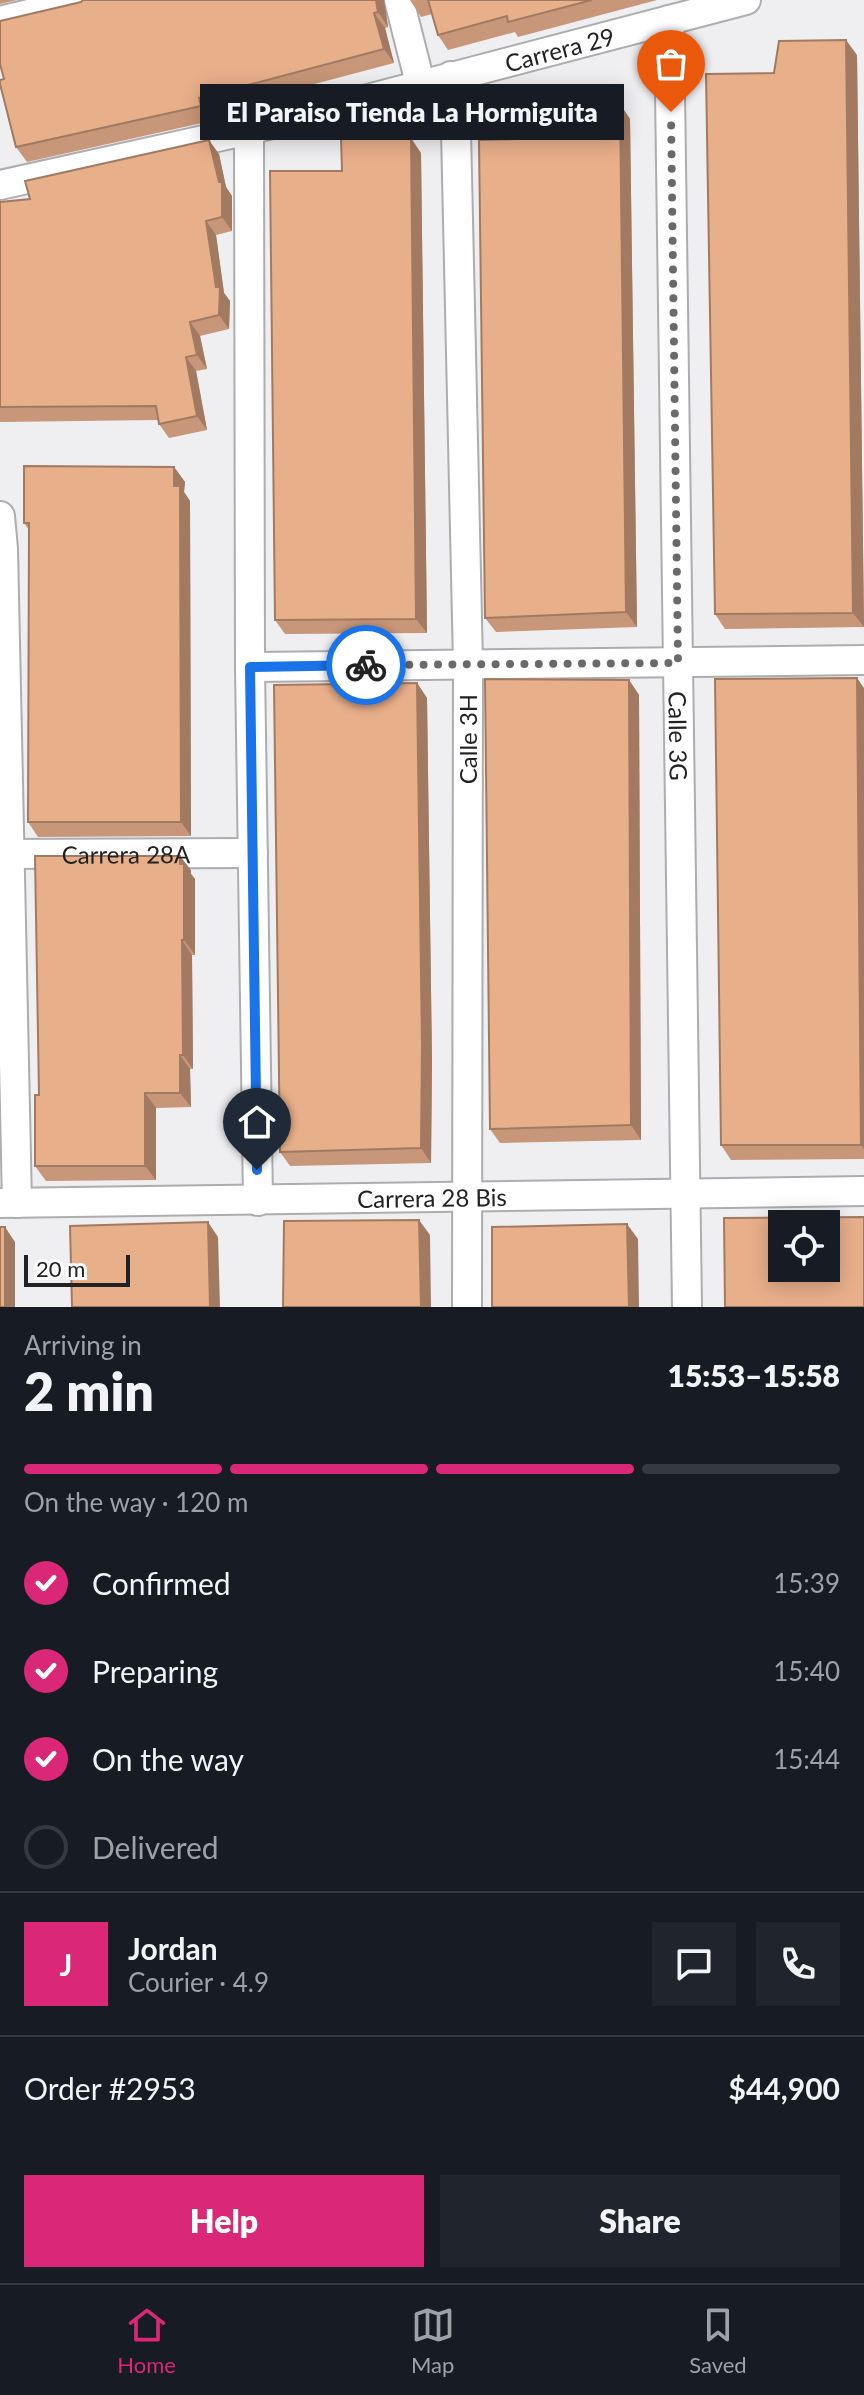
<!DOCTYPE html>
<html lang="en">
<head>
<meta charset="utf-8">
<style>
	:root { --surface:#171b24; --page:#20242c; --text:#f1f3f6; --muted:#9ea1a6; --line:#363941; --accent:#db2777 }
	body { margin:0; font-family:Lato,sans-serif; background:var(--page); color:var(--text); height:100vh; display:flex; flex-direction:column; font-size:30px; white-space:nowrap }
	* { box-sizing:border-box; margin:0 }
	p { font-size:26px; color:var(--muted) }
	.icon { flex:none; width:44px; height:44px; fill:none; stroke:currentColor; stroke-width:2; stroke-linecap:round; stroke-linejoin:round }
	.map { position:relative; height:1307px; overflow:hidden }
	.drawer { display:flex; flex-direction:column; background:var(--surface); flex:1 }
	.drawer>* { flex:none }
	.buttons { position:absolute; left:768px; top:1210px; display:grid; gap:16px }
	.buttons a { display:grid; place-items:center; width:72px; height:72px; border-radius:0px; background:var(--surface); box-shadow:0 4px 20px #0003; font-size:40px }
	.scale { position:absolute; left:24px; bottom:20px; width:106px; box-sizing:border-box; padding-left:8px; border:4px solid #222223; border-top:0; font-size:22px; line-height:28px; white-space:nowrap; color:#222223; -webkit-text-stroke:6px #fff; paint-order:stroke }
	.pin { position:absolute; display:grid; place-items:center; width:68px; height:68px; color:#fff; margin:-82px -34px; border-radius:50% 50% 50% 0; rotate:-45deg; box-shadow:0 0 8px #0007 }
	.pin .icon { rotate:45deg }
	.courier { position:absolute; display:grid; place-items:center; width:80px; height:80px; margin:-40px; border:6px solid #1a73e8; border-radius:50%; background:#fff; color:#222; box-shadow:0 2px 10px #0007 }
	.bubble { position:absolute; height:56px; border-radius:0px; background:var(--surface); box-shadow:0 4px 20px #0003; font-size:26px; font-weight:800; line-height:56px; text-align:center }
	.headline em { font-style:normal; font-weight:800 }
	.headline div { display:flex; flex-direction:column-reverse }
	.headline { display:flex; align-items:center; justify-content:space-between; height:136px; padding:0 24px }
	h1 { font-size:52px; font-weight:800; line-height:60px }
	.bar { display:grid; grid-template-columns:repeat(4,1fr); gap:12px 8px; align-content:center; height:96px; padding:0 24px }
	.bar i { height:10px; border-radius:6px; background:var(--line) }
	.bar .active { background:var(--accent) }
	.bar p { grid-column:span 4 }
	.line { display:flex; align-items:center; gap:20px; padding:0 24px; border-top:2px solid var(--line) }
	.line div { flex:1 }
	.round { display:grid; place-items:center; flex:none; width:84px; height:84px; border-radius:0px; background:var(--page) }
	ol { padding:0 24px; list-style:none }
	li { display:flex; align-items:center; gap:24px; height:88px }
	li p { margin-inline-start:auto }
	li .icon { padding:8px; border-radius:50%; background:var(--accent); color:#fff; stroke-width:4 }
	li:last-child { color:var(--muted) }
	li i { width:44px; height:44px; border:4px solid var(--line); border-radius:50% }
	.cta { display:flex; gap:16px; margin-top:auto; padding:16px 24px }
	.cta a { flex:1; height:92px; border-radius:0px; background:var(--accent); color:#fff; font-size:32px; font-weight:800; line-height:92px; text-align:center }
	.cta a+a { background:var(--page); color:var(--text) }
	.tabs { display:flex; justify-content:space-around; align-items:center; height:112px; border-top:2px solid var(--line); background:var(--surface); font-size:22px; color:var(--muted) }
	.tabs a { display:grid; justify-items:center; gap:4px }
	.tabs .active { color:var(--accent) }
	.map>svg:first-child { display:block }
</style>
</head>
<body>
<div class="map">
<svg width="864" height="1307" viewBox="0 0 864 1307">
	<rect width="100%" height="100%" fill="#efeff2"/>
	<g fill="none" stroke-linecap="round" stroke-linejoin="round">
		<g stroke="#acadaf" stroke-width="32">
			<g id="minor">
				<path d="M399,0L420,83"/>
				<path id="s1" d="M669,20L687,1307"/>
				<path d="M0,21L87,0"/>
				<path d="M451,76L456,131L468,663L467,1307"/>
				<path d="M249,130L250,667L258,1201"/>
				<path id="s2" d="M0,185L249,130L746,0"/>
				<path d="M0,516L3,549L17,1203"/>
				<path d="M250,667L864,660"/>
				<path id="s3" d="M0,854L253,853"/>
				<path id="s4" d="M0,1203L864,1191"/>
			</g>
		</g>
		<use href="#minor" stroke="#fff" stroke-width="28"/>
	</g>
	<g fill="#c89678">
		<path d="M0,0H17L0,4Z"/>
		<path d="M83,0H384L388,27L385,28L394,63L209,112L211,121L27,162L16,147L4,79Z"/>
		<path d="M410,0H657L518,37L515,32L448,50L438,35L432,14L421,17Z"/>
		<path d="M857,55L864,627L725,629L715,614L774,73Z"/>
		<path d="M620,104L630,119L637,627L496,632L485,618Z"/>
		<path d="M421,153L427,633L285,634L275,620L342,171Z"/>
		<path d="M219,154L226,187L232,196V231L216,235L224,293L230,301L229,329L200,336L207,369L196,371L207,430L169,438L159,424L158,420L0,422V202L30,199Z"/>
		<path d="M174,467L185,482L184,492L190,501L191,836L38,837L28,822L29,530L24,523Z"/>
		<path d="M629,680L639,695L641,1140L500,1143L490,1129Z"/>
		<path d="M417,683L427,698L432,1061L431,1163L290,1166L280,1152Z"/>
		<path d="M864,688V1159L731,1160L721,1145Z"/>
		<path d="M191,870V874L195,879V955H192L193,1069H190L191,1107L156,1108V1180L46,1181L35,1166L39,1095Z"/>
	</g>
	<g fill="#a27a61">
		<path d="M376,0H384L388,27L378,12Z"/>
		<path d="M374,13L385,28L394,63L384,49Z"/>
		<path d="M846,40L857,55L864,627L853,613Z"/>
		<path d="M199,98L209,112L211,121L201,106Z"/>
		<path d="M620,104L630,119L637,627L626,612Z"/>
		<path d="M411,138L421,153L427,633L416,619Z"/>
		<path d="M209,140L219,154L226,187L232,196V231L222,217L219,182Z"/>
		<path d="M206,221L216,235L224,293L230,301L229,329L219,315Z"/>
		<path d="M190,322L200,336L207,369L197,355Z"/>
		<path d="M186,357L196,371L207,430L197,416Z"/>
		<path d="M174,467L185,482L184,492L190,501L191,836L181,822Z"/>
		<path d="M857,678L864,688V1149L861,1145Z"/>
		<path d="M629,680L639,695L641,1140L631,1125Z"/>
		<path d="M417,683L427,698L432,1061L431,1163L421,1148Z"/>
		<path d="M180,856L191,870V874L195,879V955L184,940Z"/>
		<path d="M182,940L192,955L193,1069L183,1055Z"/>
		<path d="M180,1055L190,1069L191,1107L180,1093Z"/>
		<path d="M145,1093L156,1108V1180L145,1166Z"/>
		<path d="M419,1220L430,1235L431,1307H421Z"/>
		<path d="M208,1222L218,1237L220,1307H210Z"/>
		<path d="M627,1224L638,1239L639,1307H629Z"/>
		<path d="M5,1227L15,1242V1307H5Z"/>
	</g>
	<g fill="#e8af8b" stroke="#a27a61" stroke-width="2" fill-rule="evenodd">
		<path d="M83,0H376L378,12L374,13L384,49L199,98L201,106L16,147L0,84V80L4,79L0,64V21L81,2Z"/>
		<path d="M428,0H592L508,22L507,16L438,35Z"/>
		<path d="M846,40L853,613L715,614L706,74L774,73L779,41Z"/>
		<path d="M620,104L626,612L485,618L479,140L551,138L549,106Z"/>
		<path d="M341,138H411L416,619L275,620L270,171H342Z"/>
		<path d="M209,140L219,182H222V217L206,221L216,287H220L219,315L190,322L197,355L186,357L197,416L159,424L156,406L0,407V202L30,199L25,181Z"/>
		<path d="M24,466L174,467V486H180L181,822H28L29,523H24Z"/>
		<path d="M857,678L861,1145H721L715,679Z"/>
		<path d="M485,679L629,680L631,1125L490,1129Z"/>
		<path d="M417,683L422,1046L421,1148L280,1152L274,685Z"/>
		<path d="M35,856H180V864H184V940H182L183,1055H180V1093H145V1166H35V1095H39Z"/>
		<path d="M864,1217V1307H725L724,1218ZM782,1224H826V1268H782Z"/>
		<path d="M419,1220L421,1307H283L284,1221Z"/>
		<path d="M208,1222L210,1307H72L70,1226Z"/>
		<path d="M627,1224L629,1307H492V1227Z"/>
		<rect x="0" y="1227" width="5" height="80"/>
	</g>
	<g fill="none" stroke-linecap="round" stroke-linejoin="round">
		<path stroke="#6a6a6b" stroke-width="8" stroke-dasharray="0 14.4" d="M366,665L678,663L671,112"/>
		<path stroke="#1a73e8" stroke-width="10" d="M257,1170L250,667L366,665"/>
	</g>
	<g text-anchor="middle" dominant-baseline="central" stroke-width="8" stroke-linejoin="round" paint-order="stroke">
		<g font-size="24" fill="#222223" stroke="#fff">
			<text stroke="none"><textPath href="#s2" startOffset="576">Carrera 29</textPath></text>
			<text stroke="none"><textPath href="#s1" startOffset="716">Calle 3G</textPath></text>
			<text transform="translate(467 739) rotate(-90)">Calle 3H</text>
			<text stroke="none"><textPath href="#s3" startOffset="126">Carrera 28A</textPath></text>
			<text stroke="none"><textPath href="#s4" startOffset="432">Carrera 28 Bis</textPath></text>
		</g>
	</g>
</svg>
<div class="buttons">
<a><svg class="icon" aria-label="locate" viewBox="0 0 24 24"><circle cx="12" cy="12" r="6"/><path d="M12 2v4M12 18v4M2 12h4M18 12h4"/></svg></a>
</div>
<div class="scale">20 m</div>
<div class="pin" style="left:671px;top:112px;background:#ea580c"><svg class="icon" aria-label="bag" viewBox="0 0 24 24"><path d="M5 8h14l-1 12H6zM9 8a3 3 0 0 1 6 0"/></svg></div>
<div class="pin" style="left:257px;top:1170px;background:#1f2937"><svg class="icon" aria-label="home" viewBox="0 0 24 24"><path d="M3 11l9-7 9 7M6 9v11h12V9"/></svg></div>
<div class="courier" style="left:366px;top:665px"><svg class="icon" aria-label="bike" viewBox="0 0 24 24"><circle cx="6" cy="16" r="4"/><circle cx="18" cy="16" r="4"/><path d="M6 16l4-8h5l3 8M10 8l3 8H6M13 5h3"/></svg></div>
<div class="bubble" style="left:200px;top:84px;width:424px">El Paraiso Tienda La Hormiguita</div>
</div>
<section class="drawer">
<div class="headline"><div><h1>2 min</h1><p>Arriving in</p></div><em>15:53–15:58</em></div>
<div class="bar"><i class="active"></i><i class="active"></i><i class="active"></i><i></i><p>On the way · 120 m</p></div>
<ol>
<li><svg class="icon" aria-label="check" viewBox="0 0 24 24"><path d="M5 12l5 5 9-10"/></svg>Confirmed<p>15:39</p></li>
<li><svg class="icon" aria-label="check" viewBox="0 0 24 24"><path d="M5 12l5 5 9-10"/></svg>Preparing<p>15:40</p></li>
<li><svg class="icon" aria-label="check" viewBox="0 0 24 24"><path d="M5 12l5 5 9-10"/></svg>On the way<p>15:44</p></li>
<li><i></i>Delivered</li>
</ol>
<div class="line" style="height:144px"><b class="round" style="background:var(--accent);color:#fff">J</b><div><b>Jordan</b><p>Courier · 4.9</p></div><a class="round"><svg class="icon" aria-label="chat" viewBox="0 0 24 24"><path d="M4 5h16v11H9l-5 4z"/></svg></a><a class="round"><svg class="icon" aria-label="phone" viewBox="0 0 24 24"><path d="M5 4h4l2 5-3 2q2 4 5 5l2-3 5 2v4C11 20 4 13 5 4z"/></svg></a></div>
<div class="line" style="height:104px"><div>Order #2953</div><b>$44,900</b></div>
<div class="cta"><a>Help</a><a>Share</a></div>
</section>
<nav class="tabs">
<a class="active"><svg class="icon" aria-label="home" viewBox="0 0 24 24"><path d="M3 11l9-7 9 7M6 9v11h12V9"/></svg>Home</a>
<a><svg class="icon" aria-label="map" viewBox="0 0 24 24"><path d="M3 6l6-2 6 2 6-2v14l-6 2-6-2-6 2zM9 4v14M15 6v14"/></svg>Map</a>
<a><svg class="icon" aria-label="saved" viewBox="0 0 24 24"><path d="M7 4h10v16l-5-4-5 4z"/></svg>Saved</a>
</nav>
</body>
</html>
